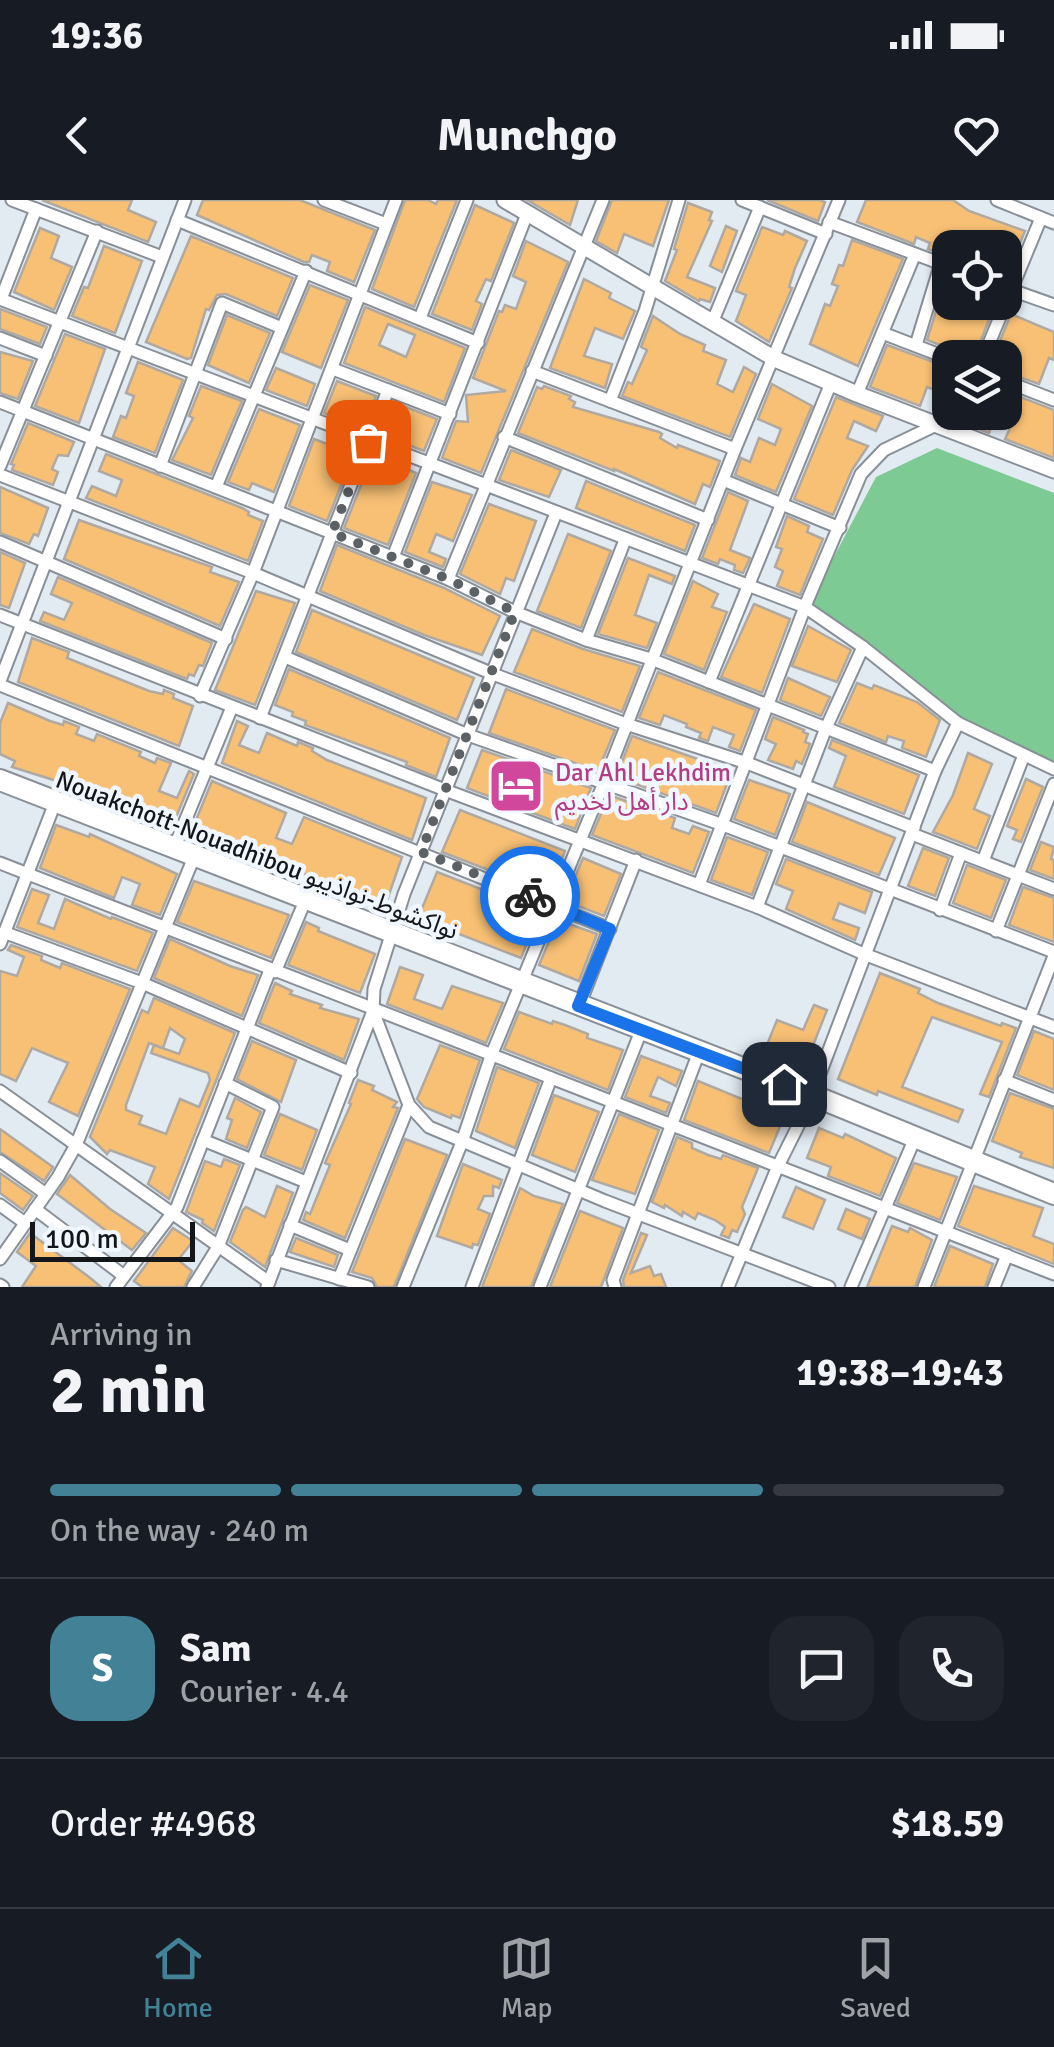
<!DOCTYPE html>
<html lang="en">
<head>
<meta charset="utf-8">
<style>
	:root { --surface:#171b24; --page:#20242c; --text:#f1f3f6; --muted:#9ea1a6; --line:#363941; --accent:#438296 }
	body { margin:0; font-family:Signika,"Noto Sans Arabic",sans-serif; background:var(--page); color:var(--text); height:100vh; display:flex; flex-direction:column; font-size:38px; white-space:nowrap }
	* { box-sizing:border-box; margin:0 }
	p { font-size:32px; color:var(--muted) }
	.icon { flex:none; width:55px; height:55px; fill:none; stroke:currentColor; stroke-width:2; stroke-linecap:round; stroke-linejoin:round }
	.map { position:relative; height:1087px; overflow:hidden }
	.details { display:flex; flex-direction:column; background:var(--surface); flex:1 }
	.details>* { flex:none }
	.controls { position:absolute; left:932px; top:30px; display:grid; gap:20px }
	.controls a { display:grid; place-items:center; width:90px; height:90px; border-radius:20px; background:var(--surface); box-shadow:0 2px 8px #0004; font-size:50px }
	.scale { position:absolute; left:30px; bottom:25px; width:165px; box-sizing:border-box; padding-left:10px; border:5px solid #141719; border-top:0; font-size:28px; line-height:35px; white-space:nowrap; color:#141719; -webkit-text-stroke:8px #f1f7fe; paint-order:stroke }
	.pin { position:absolute; display:grid; place-items:center; width:85px; height:85px; color:#fff; margin:-42px; border-radius:20px; box-shadow:0 5px 15px #0006 }
	.courier { position:absolute; display:grid; place-items:center; width:100px; height:100px; margin:-50px; border:8px solid #1a73e8; border-radius:50%; background:#fff; color:#222; box-shadow:0 2px 12px #0007 }
	.summary em { font-style:normal; font-weight:700 }
	.summary div { display:flex; flex-direction:column-reverse }
	.summary { display:flex; align-items:center; justify-content:space-between; height:170px; padding:0 50px }
	h1 { font-size:65px; font-weight:700; line-height:75px }
	.bar { display:grid; grid-template-columns:repeat(4,1fr); gap:15px 10px; align-content:center; height:120px; padding:0 50px }
	.bar i { height:12px; border-radius:8px; background:var(--line) }
	.bar .active { background:var(--accent) }
	.bar p { grid-column:span 4 }
	.line { display:flex; align-items:center; gap:25px; padding:0 50px; border-top:2px solid var(--line) }
	.line div { flex:1 }
	.round { display:grid; place-items:center; flex:none; width:105px; height:105px; border-radius:30px; background:var(--page) }
	.status { display:flex; justify-content:space-between; align-items:center; height:70px; padding:0 50px; background:var(--surface); direction:ltr }
	.status svg { height:28px; fill:currentColor }
	header { display:flex; justify-content:space-between; align-items:center; height:130px; padding:0 50px; background:var(--surface); font-size:45px; font-weight:700 }
	.tabs { display:flex; justify-content:space-around; align-items:center; height:140px; border-top:2px solid var(--line); background:var(--surface); font-size:28px; color:var(--muted) }
	.tabs a { display:grid; justify-items:center; gap:5px }
	.tabs .active { color:var(--accent) }
	.map>svg:first-child { display:block }
</style>
</head>
<body>
<div class="status"><b>19:36</b><svg viewBox="0 0 49 12"><path d="M0 12V9h3v3zM5 12V6h3v6zM10 12V3h3v9zM15 12V0h3v12zM26 1h20v11H26zM47 4h2v5h-2z"/></svg></div>
<header><svg class="icon" aria-label="back" viewBox="0 0 24 24"><path d="M15 5l-7 7 7 7"/></svg>Munchgo<svg class="icon" aria-label="heart" viewBox="0 0 24 24"><path d="M12 20l-8-8c-3-5 5-10 8-4 3-6 11-1 8 4z"/></svg></header>
<div class="map">
<svg width="1054" height="1087" viewBox="0 0 1054 1087">
	<rect width="100%" height="100%" fill="#e2eaf2"/>
	<path fill="#7eca94" d="M937,248L1054,293V563L951,517L810,402L876,277Z"/>
	<g fill="#f8c075" stroke="#b0a9a1" stroke-width="2.5" fill-rule="evenodd">
		<path d="M42,0H132L128,10L156,22L148,42Z"/>
		<path d="M203,0H300L375,30L354,82L327,71L330,62L312,55L309,62H304L197,15Z"/>
		<path d="M405,0H428L436,4L438,0H457L414,107L372,89Z"/>
		<path d="M527,0H578L570,25Z"/>
		<path d="M612,0H669L653,46L624,34L617,53L596,41Z"/>
		<path d="M767,0H819L825,2L818,21Z"/>
		<path d="M866,0H953L969,11L1025,31L1018,48L993,38L990,45L973,39L969,48H947L941,54L928,49L930,43L916,37L914,44L857,22Z"/>
		<path d="M688,3L712,12L709,20L712,21L687,77L715,88L710,102L700,99L699,101L665,81L677,50L674,49Z"/>
		<path d="M475,5L514,23L491,81L486,79L476,101L482,104L472,130L432,114Z"/>
		<path d="M726,26L737,31L722,72L710,66Z"/>
		<path d="M762,27L783,35L785,31L807,41L795,68L789,87L792,88L769,142L736,121L746,95L736,91Z"/>
		<path d="M40,28L59,36L51,58L72,67L54,110L14,92Z"/>
		<path d="M191,36L293,78L277,116L226,94L217,95L209,110L206,109L191,158L187,159L146,142Z"/>
		<path d="M852,40L903,59L858,166L810,144L825,104L830,106L838,86L832,84L839,65L843,66Z"/>
		<path d="M526,41L568,62L481,273L442,258L456,221L468,222L466,195L506,191L473,178L499,111L502,112L505,105L516,109L526,82L513,76Z"/>
		<path d="M104,46L142,61L115,133L72,116L84,87L88,88Z"/>
		<path d="M947,76H950V102H996L974,158H959L953,150L927,140Z"/>
		<path d="M584,79L611,93L609,98L635,111L623,139L595,128L584,156L612,164L605,188L550,168Z"/>
		<path d="M310,85L348,100L321,168L282,152Z"/>
		<path d="M365,107L465,148L444,202L344,163ZM388,124L415,135L406,157L379,145Z"/>
		<path d="M0,109L47,127L40,144L0,129Z"/>
		<path d="M1011,114L1054,132V160L1049,158L1039,184L1005,172V158H993Z"/>
		<path d="M227,115L270,133L249,183L208,165Z"/>
		<path d="M653,116L680,134L705,145L703,151L726,160L717,184L733,192L744,167L756,174L730,237L622,196L628,182L632,184L647,150L641,147Z"/>
		<path d="M65,134L105,149L79,223L35,206Z"/>
		<path d="M887,145L950,168L948,217L936,212L944,193L927,187L920,206L870,187Z"/>
		<path d="M0,152L33,161L18,199L0,193Z"/>
		<path d="M138,162L183,180L155,253L113,237L121,216L126,218L134,196L126,193Z"/>
		<path d="M276,168L315,184L307,206L266,190Z"/>
		<path d="M337,181L376,196L363,228L324,213Z"/>
		<path d="M772,184L812,206L776,292L735,275L741,258L750,262L759,238L775,245L781,229L758,219Z"/>
		<path d="M201,186L242,201L211,275L172,260L193,218L189,216Z"/>
		<path d="M544,186L571,196L569,199L575,202L573,207L659,232L662,234L660,238L677,248L678,245L720,261L710,287L703,284L695,304L614,269V271L518,233L537,187L542,189Z"/>
		<path d="M1005,191L1054,210V258L1005,239L1011,226L994,219L989,233L965,224L969,212H1005Z"/>
		<path d="M836,197L883,216L876,231L854,221L847,238L868,246L852,270L833,315L794,299Z"/>
		<path d="M393,202L437,219L424,251L382,235Z"/>
		<path d="M259,209L300,225L274,292L252,283L249,290L228,282Z"/>
		<path d="M28,223L74,242L68,256L58,255L52,269L58,272L53,285L12,270L14,265L11,264Z"/>
		<path d="M314,239L348,252L350,248L355,250L327,321L289,306Z"/>
		<path d="M511,250L561,270L549,297L499,280Z"/>
		<path d="M106,254L242,308L249,312L248,315L263,321L248,361L86,298L92,286L116,296L122,280L99,271Z"/>
		<path d="M371,260L397,271L399,266L416,273L388,345L344,328Z"/>
		<path d="M586,281L695,325L685,351L576,308Z"/>
		<path d="M432,282L472,295L453,341L436,334L429,352L446,359L443,367L405,352Z"/>
		<path d="M0,287L48,308L38,336L34,334L29,344L0,333Z"/>
		<path d="M728,292L748,301L730,350L750,358L743,373L734,370L735,365L720,359L718,364L702,358Z"/>
		<path d="M489,304L536,321L514,381L506,378L500,394L460,374Z"/>
		<path d="M787,316L809,326L807,332L823,339L800,395L777,386L783,371L775,367L782,349L776,347Z"/>
		<path d="M79,320L212,367L210,372L239,382L220,426L64,359Z"/>
		<path d="M568,334L611,351L581,428L537,411Z"/>
		<path d="M337,345L444,388L500,416L482,455L424,435L320,391Z"/>
		<path d="M0,352L25,363L9,408L0,405Z"/>
		<path d="M628,358L675,376L672,384L649,375L635,415L657,423L647,448L598,434Z"/>
		<path d="M58,377L212,443L203,466L199,465L194,476L189,474L187,479L40,421L44,412L64,420L72,403L51,394Z"/>
		<path d="M693,381L718,394L712,407L727,412L704,470L664,454Z"/>
		<path d="M256,391L295,403L255,505L215,490Z"/>
		<path d="M754,404L790,419L762,493L721,477Z"/>
		<path d="M312,410L474,478L457,520L296,452Z"/>
		<path d="M808,426L851,450L837,482L792,466Z"/>
		<path d="M532,429L583,449L640,466L622,512L514,472Z"/>
		<path d="M32,438L69,452L67,458L149,491L163,494L164,490L174,494L173,498L193,506L179,546L18,482Z"/>
		<path d="M289,469L450,538L436,577L406,565L407,562L305,525L306,521L292,516L293,512L275,505Z"/>
		<path d="M658,472L756,510L740,551L729,547L734,535L713,527L708,541L699,538L701,533L686,527L687,524L664,515L660,525L639,518Z"/>
		<path d="M788,478L830,497L821,516L780,500Z"/>
		<path d="M857,483L872,489L874,485L917,502L940,520L926,557L902,548L904,541L888,536L886,542L839,523Z"/>
		<path d="M506,489L615,530L598,571L489,533Z"/>
		<path d="M8,503L50,521L63,525L64,521L79,527L76,534L94,541L97,534L141,552L139,556L155,563L157,558L171,563L159,591L177,598L189,571L194,574L174,622L151,615L150,618L81,593L82,590L60,582L12,567L15,561L0,554V523Z"/>
		<path d="M773,517L804,530L803,532L808,534L805,542L810,544L802,564L796,561L793,569L768,560L776,544L765,539Z"/>
		<path d="M237,521L248,526L239,545L259,553L267,533L297,546L298,542L313,548L312,551L327,560L426,598L412,640L222,563Z"/>
		<path d="M632,536L732,571L716,613L616,577Z"/>
		<path d="M832,540L919,575L904,614L834,587L846,556L829,548Z"/>
		<path d="M482,550L591,588L575,629L467,588Z"/>
		<path d="M968,553L992,564L974,609L990,616L977,649L933,632L953,595Z"/>
		<path d="M1026,579L1043,587L1021,642L1013,639L1017,630L1007,626Z"/>
		<path d="M749,580L790,594L775,635L734,619Z"/>
		<path d="M212,581L286,613L276,638L292,644L304,617L402,657L385,706L192,630Z"/>
		<path d="M609,595L675,618L672,628L689,634L693,626L709,632L693,673L592,635Z"/>
		<path d="M807,602L895,638L879,675L792,642Z"/>
		<path d="M460,610L565,651L548,693L442,652Z"/>
		<path d="M56,625L89,637L90,634L177,674L160,715L132,705L140,684L122,677L114,698L40,668Z"/>
		<path d="M727,637L768,652L752,695L711,680Z"/>
		<path d="M1041,642L1054,647L1051,659L1054,660V679L1030,670Z"/>
		<path d="M923,648L949,658L935,696L908,686Z"/>
		<path d="M583,658L621,674L604,716L565,701Z"/>
		<path d="M786,659L872,692L865,713L839,703L833,719L859,728L855,740L786,709L793,691L776,684Z"/>
		<path d="M967,665L1006,680L991,718L953,703Z"/>
		<path d="M437,672L540,712L521,758L418,718Z"/>
		<path d="M194,681L289,715L271,758L177,722Z"/>
		<path d="M1023,687L1054,698V742L1009,725Z"/>
		<path d="M32,689L49,695L38,723L54,729L65,699L111,719L112,717L153,733L137,771L17,727Z"/>
		<path d="M558,720L597,734L579,781L539,765Z"/>
		<path d="M306,722L319,728L318,731L375,754L360,793L288,765Z"/>
		<path d="M170,739L230,766L258,775L242,816L154,778Z"/>
		<path d="M11,745L42,756L41,760L60,768L62,763L130,789L78,916L49,902L68,863L32,848L16,881L0,874V771L17,776L24,757L8,750Z"/>
		<path d="M400,767L423,775L414,799L442,809L452,786L503,803L486,843L387,804Z"/>
		<path d="M880,773L920,789L918,793L938,803L1001,826L1002,823L1016,828L989,897L980,894L1002,842L932,817L902,887L963,910L958,922L878,891L877,895L838,879Z"/>
		<path d="M275,783L292,791L290,794L322,805L320,808L359,819L344,860L259,823Z"/>
		<path d="M154,798L235,833L169,999L148,984L155,967L110,950L107,954L90,937L142,810L148,813ZM170,828L185,839L179,854L154,845L151,853L208,873L210,880L199,907L180,899L166,934L139,924L142,916L126,910V905L149,843L163,848Z"/>
		<path d="M814,805L827,810L804,868L764,852L777,820L803,830Z"/>
		<path d="M519,812L552,824L553,821L565,825L588,834L587,838L623,850L608,890L504,849Z"/>
		<path d="M1034,831L1054,839V890L1017,875Z"/>
		<path d="M252,841L296,860L281,902L237,879Z"/>
		<path d="M440,845L480,860L460,918L452,915L451,918L424,907L417,899Z"/>
		<path d="M641,856L682,871L676,886L658,877L650,896L670,903L666,913L625,897Z"/>
		<path d="M497,867L539,883L515,948L476,931Z"/>
		<path d="M358,880L374,886L372,890L397,902L393,907L398,908L345,1038L303,1020L306,1012L310,1014L330,965L325,963L351,904L349,903Z"/>
		<path d="M698,881L749,902L751,898L786,912L769,953L684,920Z"/>
		<path d="M1010,893L1054,909V968L1020,957L1022,953L992,941Z"/>
		<path d="M554,895L599,912L575,972L532,955Z"/>
		<path d="M235,898L261,912L247,948L226,939L232,920L227,918Z"/>
		<path d="M280,914L317,930L302,970L264,955Z"/>
		<path d="M619,914L659,930L635,994L592,980Z"/>
		<path d="M819,928L843,938L845,934L896,958L880,996L828,976L831,967L807,958Z"/>
		<path d="M0,929L53,967L44,981L0,952Z"/>
		<path d="M677,937L692,943V948L708,955L721,959L723,955L758,968L742,1007L745,1014L737,1032L732,1030L729,1038L721,1035L725,1027L715,1020L698,1013L695,1019L683,1012L682,1016L665,1005L664,1008L652,1002Z"/>
		<path d="M405,939L447,955L394,1087H377L372,1078L352,1072Z"/>
		<path d="M224,959L240,965L214,1031L202,1023L203,1020L186,1012L205,961L221,967Z"/>
		<path d="M914,963L957,977L940,1020L897,1003Z"/>
		<path d="M463,964L502,980L499,988L493,986V996H484L478,1009L490,1014L478,1045L473,1044L472,1048L437,1036Z"/>
		<path d="M0,973L33,996L23,1010L0,993Z"/>
		<path d="M70,975L110,1009L146,1033L132,1050L57,994Z"/>
		<path d="M277,986L293,993L265,1067L230,1042L243,1010L246,1007L265,1017Z"/>
		<path d="M974,986L1043,1008L1033,1036L1054,1044V1064L958,1026Z"/>
		<path d="M796,987L825,1000L813,1029L783,1017Z"/>
		<path d="M520,988L534,996L563,1004L531,1087H482Z"/>
		<path d="M846,1009L870,1019L862,1039L838,1029Z"/>
		<path d="M580,1011L623,1028L601,1087H550Z"/>
		<path d="M892,1026L908,1032L910,1028L932,1040L915,1087H867Z"/>
		<path d="M173,1028L193,1041L178,1060L192,1071L184,1087H142L134,1081Z"/>
		<path d="M30,1033L89,1077L101,1087H22L36,1066L17,1052Z"/>
		<path d="M641,1033L647,1035L631,1073L650,1066L654,1076L661,1074L666,1087H624L623,1080Z"/>
		<path d="M296,1038L338,1055L334,1067L290,1052Z"/>
		<path d="M950,1046L993,1064L985,1087H934Z"/>
	</g>
	<g fill="none" stroke-linecap="round" stroke-linejoin="round">
		<g stroke="#888f97" stroke-width="15">
			<g id="minor">
				<path d="M12,0L162,57"/>
				<path d="M324,0L386,24"/>
				<path d="M742,0L826,34"/>
				<path d="M997,0L1054,23"/>
				<path d="M177,20L478,143"/>
				<path d="M829,22L950,67"/>
				<path d="M1006,88L1054,105"/>
				<path d="M0,99L805,407L863,447L958,523L935,571L807,908L778,966L728,1087"/>
				<path d="M1,99L36,9"/>
				<path d="M420,118L467,0"/>
				<path d="M712,123L760,7"/>
				<path d="M885,134L950,159"/>
				<path d="M0,138L46,156"/>
				<path d="M916,145L941,63"/>
				<path d="M983,158L1041,18"/>
				<path d="M333,169L450,214"/>
				<path d="M532,171L735,249"/>
				<path d="M1005,181L1054,200"/>
				<path d="M857,194L915,54"/>
				<path d="M610,201L645,111L679,0"/>
				<path d="M0,202L448,379L515,412L586,440L651,459L935,571"/>
				<path d="M952,231L960,212"/>
				<path d="M504,237L708,320"/>
				<path d="M0,266L97,31"/>
				<path d="M160,266L222,103L282,128"/>
				<path d="M0,275L253,373L493,474L626,524L747,563L914,628"/>
				<path d="M723,280L840,328"/>
				<path d="M216,287L306,71"/>
				<path d="M0,342L226,439"/>
				<path d="M393,357L527,14"/>
				<path d="M448,379L603,0"/>
				<path d="M0,415L445,590L757,707L864,754L1054,827"/>
				<path d="M586,440L625,340"/>
				<path d="M285,457L468,535L723,625L1054,752"/>
				<path d="M0,481L185,0"/>
				<path d="M709,482L831,183"/>
				<path d="M0,485L610,729"/>
				<path d="M200,496L253,373L396,0"/>
				<path d="M260,518L388,190"/>
				<path d="M958,523L1054,569"/>
				<path d="M912,634L1054,689"/>
				<path d="M174,648L232,507"/>
				<path d="M983,661L1024,555"/>
				<path d="M0,663L1054,1074"/>
				<path d="M699,685L808,399L861,274L884,250L936,225"/>
				<path d="M757,707L826,528L863,447"/>
				<path d="M940,710L961,653"/>
				<path d="M996,731L1054,584"/>
				<path d="M6,733L142,783L351,873"/>
				<path d="M0,744L55,603"/>
				<path d="M275,772L305,701"/>
				<path d="M579,806L636,660"/>
				<path d="M373,811L409,905L429,927L605,1001L829,1087"/>
				<path d="M1004,880L1054,900"/>
				<path d="M0,891L269,1082"/>
				<path d="M203,940L306,982"/>
				<path d="M0,961L46,994"/>
				<path d="M0,1005L25,1023"/>
				<path d="M35,1009L124,1076"/>
				<path d="M290,1025L350,1050"/>
				<path d="M0,1059L58,977L76,945L194,657"/>
				<path d="M276,1060L368,1087"/>
				<path d="M339,1079L409,905"/>
				<path d="M0,1085L3,1087"/>
				<path d="M116,1087L177,1007L270,770"/>
				<path d="M193,1087L218,1047L273,907L225,883"/>
				<path d="M267,1087L373,811L374,789L404,694L556,313"/>
				<path d="M403,1087L462,942L491,856L603,585L735,249L839,0"/>
				<path d="M472,1087L551,878"/>
				<path d="M540,1087L641,831"/>
				<path d="M615,1087L613,1080L699,852"/>
				<path d="M851,1087L915,938"/>
				<path d="M924,1087L1054,756"/>
				<path d="M994,1087L1007,1055"/>
			</g>
		</g>
		<g stroke="#888f97" stroke-width="19">
			<path id="tertiary" d="M505,0L775,159L857,194L1054,270"/>
		</g>
		<g stroke="#888f97" stroke-width="24">
			<path id="trunk" d="M0,580L812,895L1054,994"/>
		</g>
		<use href="#minor" stroke="#fff" stroke-width="11"/>
		<use href="#tertiary" stroke="#fff" stroke-width="15"/>
		<use href="#trunk" stroke="#fff" stroke-width="20"/>
	</g>
	<g fill="none" stroke-linecap="round" stroke-linejoin="round">
		<path stroke="#5c6165" stroke-width="10" stroke-dasharray="0 18" d="M368,242L332,333L448,379L515,412L421,652L530,696"/>
		<path stroke="#1a73e8" stroke-width="12" d="M530,696L610,729L578,806L784,884"/>
	</g>
	<defs>
		<g id="hotel-square" transform="scale(2.875)"><rect x="-9" y="-9" width="18" height="18" rx="4" fill="#d1479c" stroke="#f1f7fe"/><path d="M-6-4.5h1.5V1H6V5H4.5V3h-9V5H-6ZM-4 0a1.8 1.8 0 1 1 3.6 0ZM.5 0V-2.5h3Q6-2.5 6 0Z" fill="#fff"/></g>
	</defs>
	<g fill-rule="evenodd">
		<use href="#hotel-square" x="516" y="586"/>
	</g>
	<g text-anchor="middle" dominant-baseline="central" stroke-width="9" stroke-linejoin="round" paint-order="stroke">
		<g font-size="25" fill="#b23c85" stroke="#f1f7fe" text-anchor="start">
			<text x="555" y="572">Dar Ahl Lekhdim<tspan x="555" dy="29">دار أهل لخديم</tspan></text>
		</g>
		<g font-size="25" fill="#141719" stroke="#f1f7fe">
			<text transform="translate(257 655) rotate(21)">Nouakchott-Nouadhibou نواكشوط-نواذيبو</text>
		</g>
	</g>
</svg>
<div class="controls">
<a><svg class="icon" aria-label="locate" viewBox="0 0 24 24"><circle cx="12" cy="12" r="6"/><path d="M12 2v4M12 18v4M2 12h4M18 12h4"/></svg></a>
<a><svg class="icon" aria-label="layers" viewBox="0 0 24 24"><path d="M12 4l9 5-9 5-9-5zM3 14l9 5 9-5"/></svg></a>
</div>
<div class="scale">100 m</div>
<div class="pin" style="left:368px;top:242px;background:#ea580c"><svg class="icon" aria-label="bag" viewBox="0 0 24 24"><path d="M5 8h14l-1 12H6zM9 8a3 3 0 0 1 6 0"/></svg></div>
<div class="pin" style="left:784px;top:884px;background:#1f2937"><svg class="icon" aria-label="home" viewBox="0 0 24 24"><path d="M3 11l9-7 9 7M6 9v11h12V9"/></svg></div>
<div class="courier" style="left:530px;top:696px"><svg class="icon" aria-label="bike" viewBox="0 0 24 24"><circle cx="6" cy="16" r="4"/><circle cx="18" cy="16" r="4"/><path d="M6 16l4-8h5l3 8M10 8l3 8H6M13 5h3"/></svg></div>
</div>
<section class="details">
<div class="summary"><div><h1>2 min</h1><p>Arriving in</p></div><em>19:38–19:43</em></div>
<div class="bar"><i class="active"></i><i class="active"></i><i class="active"></i><i></i><p>On the way · 240 m</p></div>
<div class="line" style="height:180px"><b class="round" style="background:var(--accent);color:#fff">S</b><div><b>Sam</b><p>Courier · 4.4</p></div><a class="round"><svg class="icon" aria-label="chat" viewBox="0 0 24 24"><path d="M4 5h16v11H9l-5 4z"/></svg></a><a class="round"><svg class="icon" aria-label="phone" viewBox="0 0 24 24"><path d="M5 4h4l2 5-3 2q2 4 5 5l2-3 5 2v4C11 20 4 13 5 4z"/></svg></a></div>
<div class="line" style="height:130px"><div>Order #4968</div><b>$18.59</b></div>
</section>
<nav class="tabs">
<a class="active"><svg class="icon" aria-label="home" viewBox="0 0 24 24"><path d="M3 11l9-7 9 7M6 9v11h12V9"/></svg>Home</a>
<a><svg class="icon" aria-label="map" viewBox="0 0 24 24"><path d="M3 6l6-2 6 2 6-2v14l-6 2-6-2-6 2zM9 4v14M15 6v14"/></svg>Map</a>
<a><svg class="icon" aria-label="saved" viewBox="0 0 24 24"><path d="M7 4h10v16l-5-4-5 4z"/></svg>Saved</a>
</nav>
</body>
</html>
